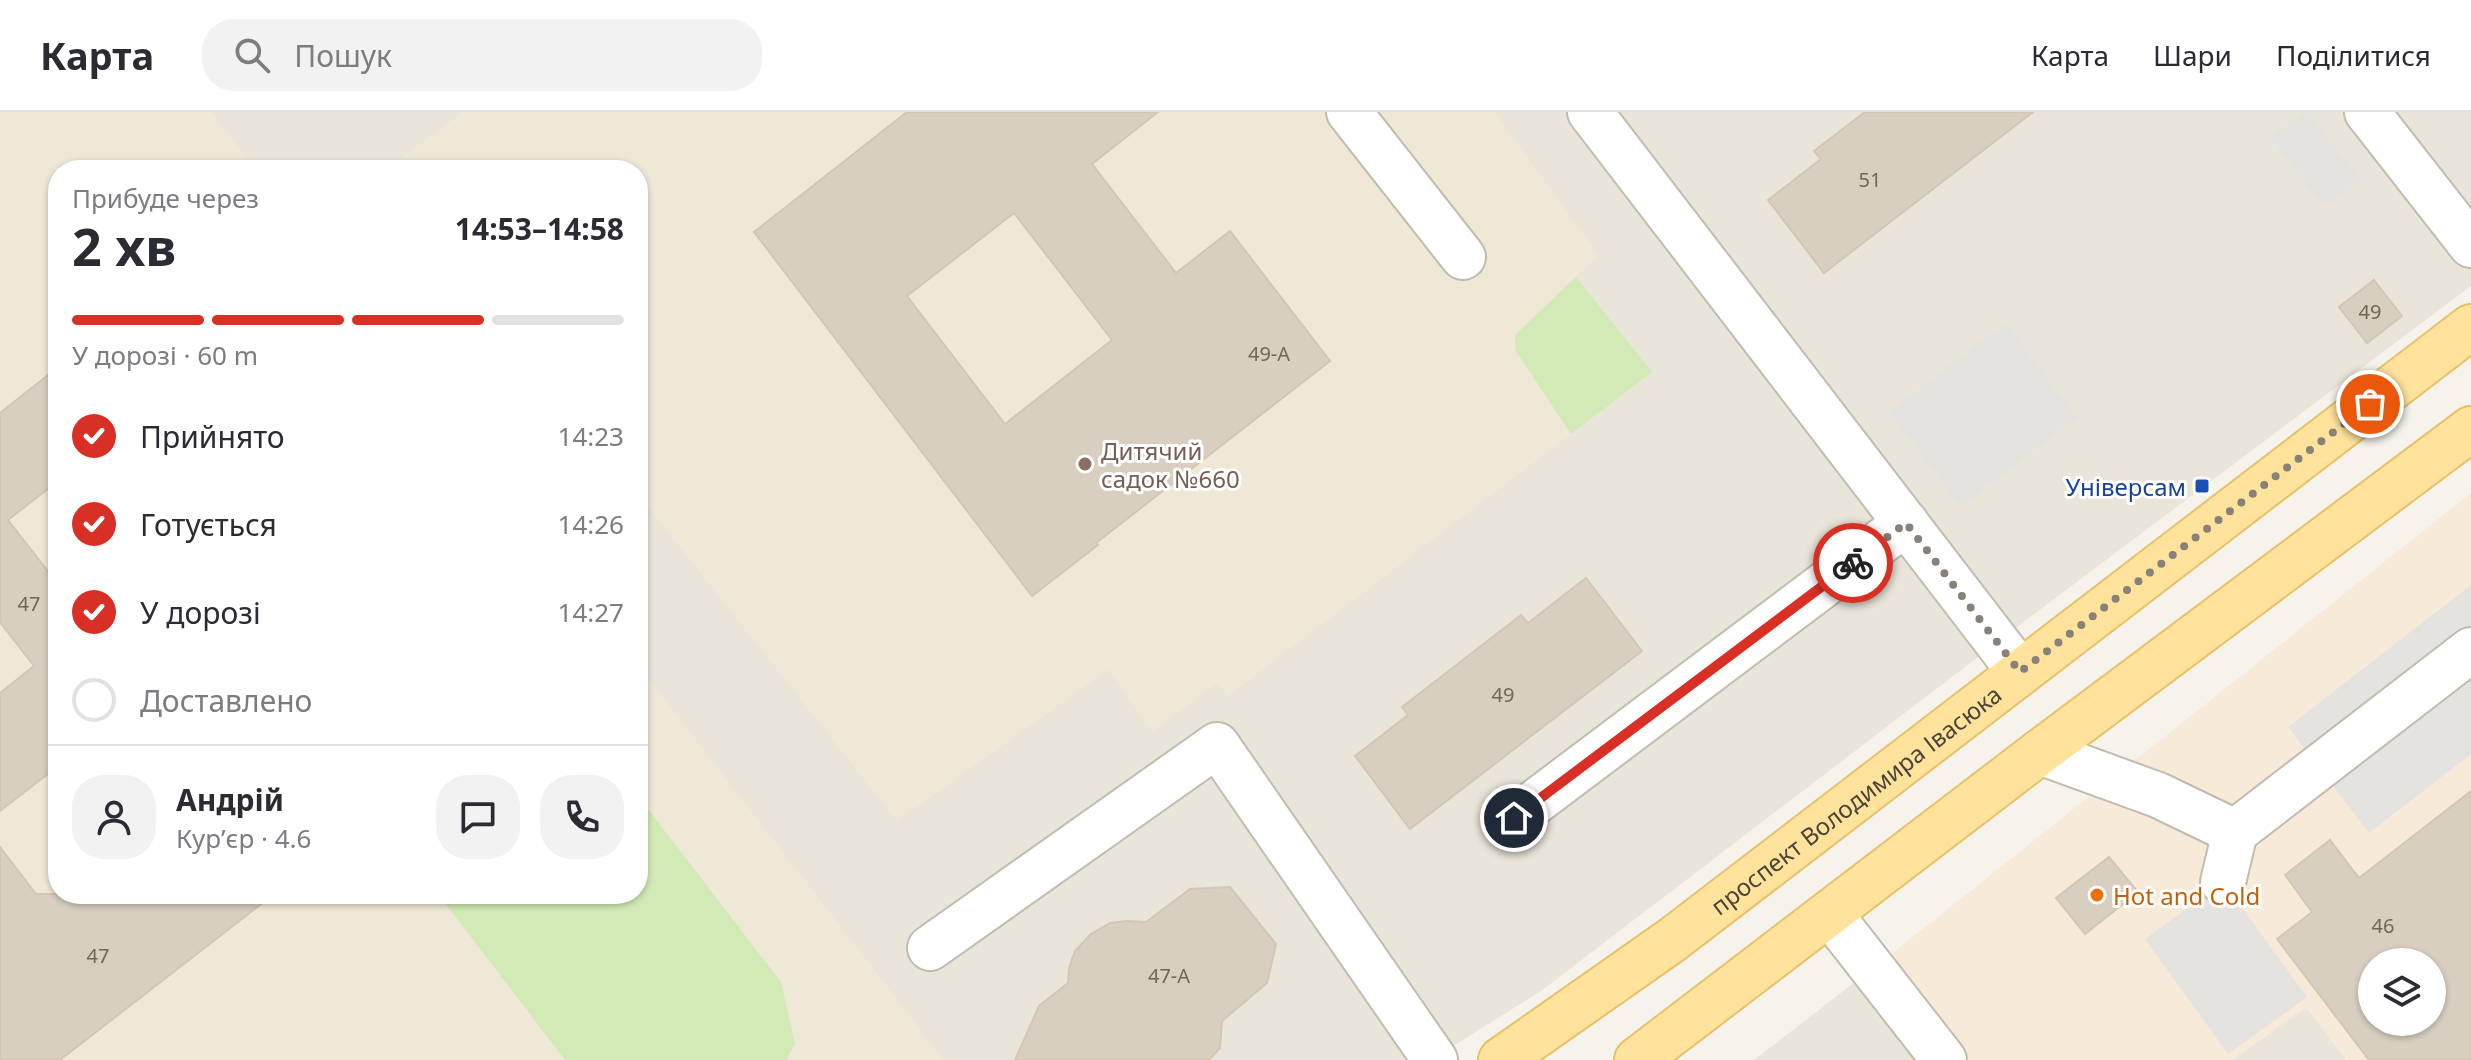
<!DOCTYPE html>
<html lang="uk">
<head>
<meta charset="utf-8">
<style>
	:root { --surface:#fff; --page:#f2f2f3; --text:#2b2b33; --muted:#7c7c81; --line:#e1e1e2; --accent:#d93025 }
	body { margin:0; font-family:"Noto Sans",sans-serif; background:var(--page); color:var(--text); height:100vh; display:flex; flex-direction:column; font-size:30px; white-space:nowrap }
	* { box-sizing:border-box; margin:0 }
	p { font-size:26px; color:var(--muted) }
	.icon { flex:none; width:44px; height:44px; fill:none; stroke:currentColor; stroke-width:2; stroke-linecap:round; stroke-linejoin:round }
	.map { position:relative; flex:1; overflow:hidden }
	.panel { position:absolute; left:48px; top:48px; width:600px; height:744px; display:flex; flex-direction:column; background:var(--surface); border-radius:32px; box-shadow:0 2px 6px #0004 }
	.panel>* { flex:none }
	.controls { position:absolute; left:2358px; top:836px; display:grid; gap:16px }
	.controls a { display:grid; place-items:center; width:88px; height:88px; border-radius:50%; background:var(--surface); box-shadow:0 2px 6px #0004; font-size:40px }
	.pin { position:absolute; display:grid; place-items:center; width:68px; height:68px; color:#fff; margin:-34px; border:4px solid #fff; border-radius:50%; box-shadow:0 2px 8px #0007 }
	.courier { position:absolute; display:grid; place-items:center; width:80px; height:80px; margin:-40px; border:6px solid #d93025; border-radius:50%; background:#fff; color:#222; box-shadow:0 2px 10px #0007 }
	.headline em { font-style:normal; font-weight:700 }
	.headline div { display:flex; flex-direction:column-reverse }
	.headline { display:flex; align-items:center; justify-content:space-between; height:136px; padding:0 24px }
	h1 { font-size:52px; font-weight:700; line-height:60px }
	.bar { display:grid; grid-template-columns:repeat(4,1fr); gap:12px 8px; align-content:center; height:96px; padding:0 24px }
	.bar i { height:10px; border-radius:6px; background:var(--line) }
	.bar .active { background:var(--accent) }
	.bar p { grid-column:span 4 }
	.line { display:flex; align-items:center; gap:20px; padding:0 24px; border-top:2px solid var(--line) }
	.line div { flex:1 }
	.round { display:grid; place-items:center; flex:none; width:84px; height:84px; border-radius:32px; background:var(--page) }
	ol { padding:0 24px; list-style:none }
	li { display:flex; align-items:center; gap:24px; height:88px }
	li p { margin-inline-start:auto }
	li .icon { padding:8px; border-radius:50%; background:var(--accent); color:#fff; stroke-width:4 }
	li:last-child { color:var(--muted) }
	li i { width:44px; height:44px; border:4px solid var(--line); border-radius:50% }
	header { display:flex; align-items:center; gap:48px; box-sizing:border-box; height:112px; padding:0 40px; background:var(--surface); border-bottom:2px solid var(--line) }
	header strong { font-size:38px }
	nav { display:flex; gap:44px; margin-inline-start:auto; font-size:28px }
	.search { width:560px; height:72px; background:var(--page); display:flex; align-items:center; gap:20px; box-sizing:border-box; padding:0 28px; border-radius:32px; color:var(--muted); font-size:30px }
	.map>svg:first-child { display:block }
</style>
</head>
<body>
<header>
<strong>Карта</strong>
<div class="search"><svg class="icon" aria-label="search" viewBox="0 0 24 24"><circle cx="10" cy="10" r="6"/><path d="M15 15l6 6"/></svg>Пошук</div>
<nav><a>Карта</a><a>Шари</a><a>Поділитися</a></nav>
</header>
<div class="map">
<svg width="2471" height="948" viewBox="0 0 2471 948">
	<rect width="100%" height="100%" fill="#f6f3ec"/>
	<g fill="#eae5da" fill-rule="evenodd">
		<path d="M0,0H2471V174L2033,503L1541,879L1431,948H0ZM58,58H638V782H58Z"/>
		<path d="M1881,850L1955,948H1754Z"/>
		<path d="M2306,895L2346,948H2232Z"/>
	</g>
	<path fill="#f7ead8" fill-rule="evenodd" d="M2471,381V948H2346L2306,895L2232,948H1955L1881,850ZM2372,850H2432V910H2372Z"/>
	<g fill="#efe8d6">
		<path d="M0,0H211L256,58H58V782H638V553L944,948H0Z"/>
		<path d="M463,0H1494L1599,143L1515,223L1516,239L1571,322L1228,584L1217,571L1152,620L1109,557L897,709L638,382V58H385Z"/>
	</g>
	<g fill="#d2eab5">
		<path d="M1576,165L1652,260L1571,322L1516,239L1515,223Z"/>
		<path d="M638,684L781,870L795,932L786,948H565L438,782H638Z"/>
	</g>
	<g fill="#e5e3e0">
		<path d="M2303,0H2308L2361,69L2325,96L2270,25Z"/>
		<path d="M2005,211L2077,306L1961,395L1889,299Z"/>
		<path d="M2471,473V642L2369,721L2288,615Z"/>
		<path d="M2223,770L2307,885L2228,942L2145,827Z"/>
	</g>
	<g fill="#d8cfc1" stroke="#d3c7b4" stroke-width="2" fill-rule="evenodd">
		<path d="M907,0H1158L1092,52L1176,161L1230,119L1330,249L1096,431L1098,433L1032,484L754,120ZM1014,101L1112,228L1005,312L907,184Z"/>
		<path d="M1865,0H2033L1824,161L1768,88L1821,47L1814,39Z"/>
		<path d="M2374,168L2402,204L2367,231L2339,195Z"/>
		<path d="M58,255V369L8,408L58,472V654L0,699V581L34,554L0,510V301Z"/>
		<path d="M1586,466L1642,539L1410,717L1355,644L1408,603L1402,595L1521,503L1528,511Z"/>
		<path d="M2471,679V948H2369L2277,827L2312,800L2285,763L2330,728L2359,766ZM2372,850H2432V910H2372Z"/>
		<path d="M0,735L36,782H274L60,948H0Z"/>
		<path d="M2109,745L2138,780L2085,822L2056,786Z"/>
		<path d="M1230,775L1276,832L1267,871L1222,909L1220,936L1209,948H1015L1039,894L1068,871L1069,856L1075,839L1091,822L1110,811L1127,809L1146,810L1190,777Z"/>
	</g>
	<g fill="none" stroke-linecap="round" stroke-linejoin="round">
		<g stroke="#c2bbae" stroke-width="48">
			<g id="minor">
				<path d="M1349,0L1463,145"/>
				<path d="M1590,0L2020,560"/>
				<path d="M2367,0L2471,133"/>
				<path d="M2040,640L2158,683L2235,720"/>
				<path d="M1514,706L1906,411"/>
				<path d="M2223,770L2235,720L2471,538"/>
				<path d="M1830,802L1944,948"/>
				<path d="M930,836L1217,633L1435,948"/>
			</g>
		</g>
		<g stroke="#e6c16a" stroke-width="48">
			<g id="major">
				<path id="s1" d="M1501,948L1672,828L2471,215"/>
				<path d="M1637,948L2040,640L2471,317"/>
			</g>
		</g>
		<use href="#minor" stroke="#fff" stroke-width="44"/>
		<use href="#major" stroke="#ffe39c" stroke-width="44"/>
	</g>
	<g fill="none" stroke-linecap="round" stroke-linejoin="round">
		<path stroke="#878178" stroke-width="8" stroke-dasharray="0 14.4" d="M1853,451L1906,411L2020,560L2370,292"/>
		<path stroke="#d93025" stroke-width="10" d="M1514,706L1853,451"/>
	</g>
	<circle fill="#8d6e63" stroke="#fff" stroke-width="3" cx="1085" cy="352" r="8"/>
	<rect fill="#1a4fb4" stroke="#fff" stroke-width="3" x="2194" y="366" width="16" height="16" rx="4"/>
	<circle fill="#e8710a" stroke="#fff" stroke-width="3" cx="2097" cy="783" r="8"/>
	<g text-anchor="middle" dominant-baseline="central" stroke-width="6" stroke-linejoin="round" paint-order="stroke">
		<g font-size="20" fill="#6e675b">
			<text x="1870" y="67">51</text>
			<text x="2370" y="199">49</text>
			<text x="1269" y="241">49-А</text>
			<text x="29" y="491">47</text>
			<text x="1503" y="582">49</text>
			<text x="2383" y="813">46</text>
			<text x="98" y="843">47</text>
			<text x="1169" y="863">47-А</text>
		</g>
		<g font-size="24" fill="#785e54" stroke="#fff" text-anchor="start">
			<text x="1101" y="338">Дитячий<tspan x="1101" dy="28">садок №660</tspan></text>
		</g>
		<g font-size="24" fill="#164399" stroke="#fff" text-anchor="end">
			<text x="2186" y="374">Універсам</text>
		</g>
		<g font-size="24" fill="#4b4439" stroke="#fff">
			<text stroke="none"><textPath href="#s1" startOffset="440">проспект Володимира Івасюка</textPath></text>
		</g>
		<g font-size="24" fill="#c56008" stroke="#fff" text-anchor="start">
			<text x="2113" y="783">Hot and Cold</text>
		</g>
	</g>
</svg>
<div class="controls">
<a><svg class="icon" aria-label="layers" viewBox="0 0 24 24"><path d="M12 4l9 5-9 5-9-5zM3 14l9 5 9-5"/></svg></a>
</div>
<div class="pin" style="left:2370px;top:292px;background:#ea580c"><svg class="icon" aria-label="bag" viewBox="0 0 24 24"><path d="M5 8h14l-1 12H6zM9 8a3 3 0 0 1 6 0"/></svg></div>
<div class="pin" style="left:1514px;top:706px;background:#1f2937"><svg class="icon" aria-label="home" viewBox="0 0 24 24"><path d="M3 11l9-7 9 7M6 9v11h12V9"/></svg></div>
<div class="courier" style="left:1853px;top:451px"><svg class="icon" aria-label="bike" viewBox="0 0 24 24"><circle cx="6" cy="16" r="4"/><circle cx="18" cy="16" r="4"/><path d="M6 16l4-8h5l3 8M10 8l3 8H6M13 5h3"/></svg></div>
<section class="panel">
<div class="headline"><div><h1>2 хв</h1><p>Прибуде через</p></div><em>14:53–14:58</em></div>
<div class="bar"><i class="active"></i><i class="active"></i><i class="active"></i><i></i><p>У дорозі · 60 m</p></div>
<ol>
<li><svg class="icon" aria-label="check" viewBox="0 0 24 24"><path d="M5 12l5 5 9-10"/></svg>Прийнято<p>14:23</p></li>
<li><svg class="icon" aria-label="check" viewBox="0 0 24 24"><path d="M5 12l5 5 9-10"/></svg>Готується<p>14:26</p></li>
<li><svg class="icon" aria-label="check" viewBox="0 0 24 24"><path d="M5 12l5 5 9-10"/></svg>У дорозі<p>14:27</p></li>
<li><i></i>Доставлено</li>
</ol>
<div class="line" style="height:144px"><a class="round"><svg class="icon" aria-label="person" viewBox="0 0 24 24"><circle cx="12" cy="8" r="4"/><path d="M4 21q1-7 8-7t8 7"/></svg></a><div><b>Андрій</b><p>Кур’єр · 4.6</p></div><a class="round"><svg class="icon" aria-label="chat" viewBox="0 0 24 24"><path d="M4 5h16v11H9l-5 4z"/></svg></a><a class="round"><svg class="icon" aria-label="phone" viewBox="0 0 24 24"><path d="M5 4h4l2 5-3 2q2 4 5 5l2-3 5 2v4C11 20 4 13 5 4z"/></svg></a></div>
</section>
</div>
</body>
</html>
